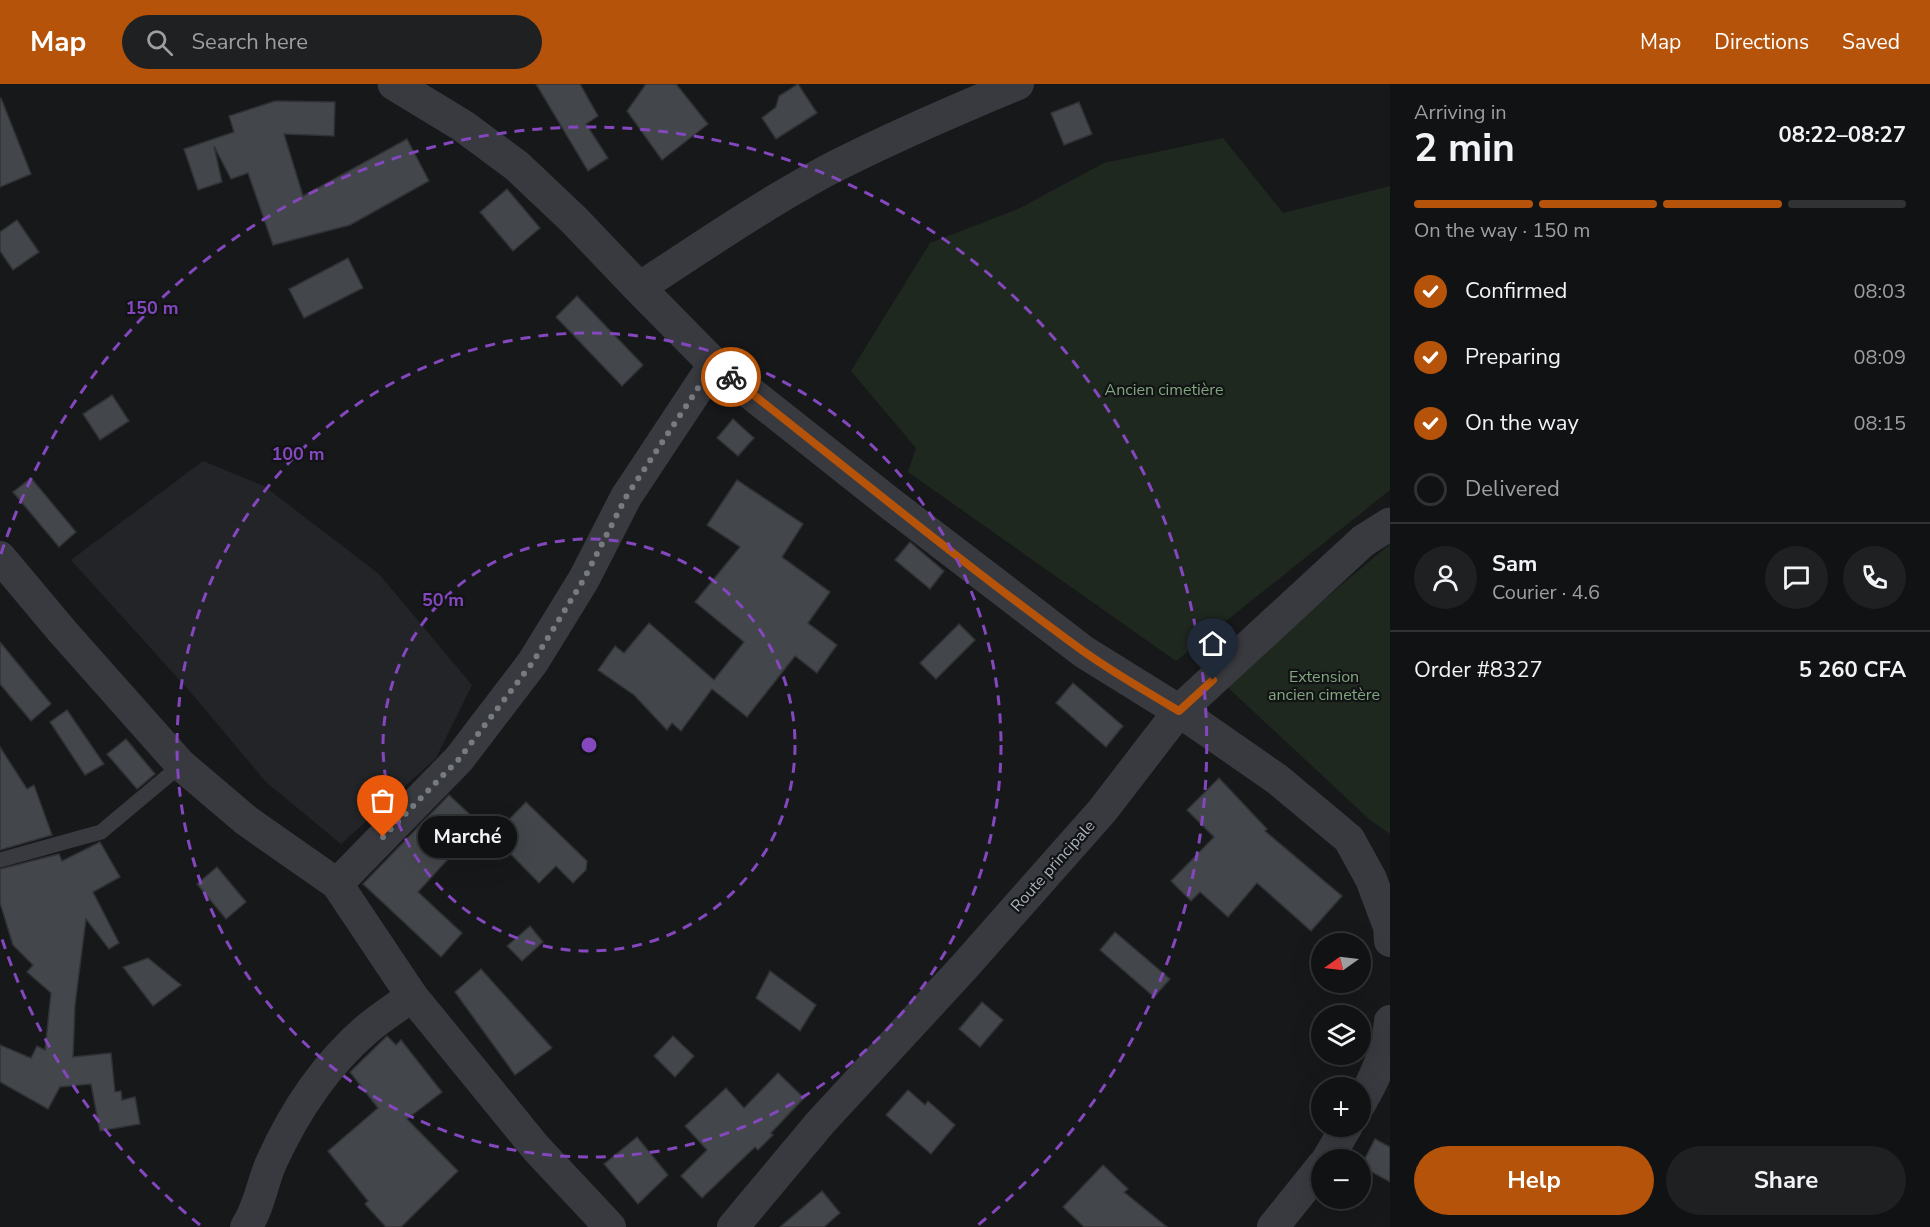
<!DOCTYPE html>
<html lang="en">
<head>
<meta charset="utf-8">
<style>
	:root { --surface:#111214; --page:#1e2022; --text:#f1f3f6; --muted:#9c9ea0; --line:#303234; --accent:#b45309 }
	body { margin:0; font-family:"Nunito Sans",sans-serif; background:var(--page); color:var(--text); height:100vh; display:flex; flex-direction:column; font-size:22px; white-space:nowrap }
	* { box-sizing:border-box; margin:0 }
	p { font-size:20px; color:var(--muted) }
	.icon { flex:none; width:33px; height:33px; fill:none; stroke:currentColor; stroke-width:2; stroke-linecap:round; stroke-linejoin:round }
	.map { position:relative; flex:1; overflow:hidden }
	.panel { display:flex; flex-direction:column; background:var(--surface); width:540px }
	.panel>* { flex:none }
	.needle { width:39px; rotate:256deg }
	.fabs { position:absolute; left:1311px; top:849px; display:grid; gap:12px }
	.fabs a { display:grid; place-items:center; width:60px; height:60px; border-radius:50%; background:var(--surface); box-shadow:0 6px 24px #0002,0 0 0 2px var(--line); font-size:30px }
	.pin { position:absolute; display:grid; place-items:center; width:51px; height:51px; color:#fff; margin:-62px -26px; border-radius:50% 50% 50% 0; rotate:-45deg; box-shadow:0 0 6px #0007 }
	.pin .icon { rotate:45deg }
	.courier { position:absolute; display:grid; place-items:center; width:60px; height:60px; margin:-30px; border:4px solid #b45309; border-radius:50%; background:#fff; color:#222; box-shadow:0 2px 8px #0007 }
	.bubble { position:absolute; height:42px; border-radius:21px; background:var(--surface); box-shadow:0 6px 24px #0002,0 0 0 2px var(--line); font-size:20px; font-weight:700; line-height:42px; text-align:center }
	.headline em { font-style:normal; font-weight:700 }
	.headline div { display:flex; flex-direction:column-reverse }
	.headline { display:flex; align-items:center; justify-content:space-between; height:102px; padding:0 24px }
	h1 { font-size:39px; font-weight:700; line-height:45px }
	.bar { display:grid; grid-template-columns:repeat(4,1fr); gap:9px 6px; align-content:center; height:72px; padding:0 24px }
	.bar i { height:8px; border-radius:4px; background:var(--line) }
	.bar .on { background:var(--accent) }
	.bar p { grid-column:span 4 }
	.line { display:flex; align-items:center; gap:15px; padding:0 24px; border-top:2px solid var(--line) }
	.line div { flex:1 }
	.round { display:grid; place-items:center; flex:none; width:63px; height:63px; border-radius:32px; background:var(--page) }
	ol { padding:0 24px; list-style:none }
	li { display:flex; align-items:center; gap:18px; height:66px }
	li p { margin-inline-start:auto }
	li .icon { padding:6px; border-radius:50%; background:var(--accent); color:#fff; stroke-width:4 }
	li:last-child { color:var(--muted) }
	li i { width:33px; height:33px; border:3px solid var(--line); border-radius:50% }
	.button { display:flex; gap:12px; margin-top:auto; padding:12px 24px }
	.button a { flex:1; height:69px; border-radius:36px; background:var(--accent); color:#fff; font-size:24px; font-weight:700; line-height:69px; text-align:center }
	.button a+a { background:var(--page); color:var(--text) }
	header { display:flex; align-items:center; gap:36px; box-sizing:border-box; height:84px; padding:0 30px; background:var(--accent); color:#fff }
	header strong { font-size:28px }
	nav { display:flex; gap:33px; margin-inline-start:auto; font-size:21px }
	.search { width:420px; height:54px; background:var(--page); display:flex; align-items:center; gap:15px; box-sizing:border-box; padding:0 21px; border-radius:33px; color:var(--muted); font-size:22px }
	main { display:flex; flex:1; min-height:0 }
	.map>svg:first-child { display:block }
</style>
</head>
<body>
<header>
<strong>Map</strong>
<div class="search"><svg class="icon" aria-label="search" viewBox="0 0 24 24"><circle cx="10" cy="10" r="6"/><path d="M15 15l6 6"/></svg>Search here</div>
<nav><a>Map</a><a>Directions</a><a>Saved</a></nav>
</header>
<main>
<div class="map">
<svg width="1390" height="1143" viewBox="0 0 1390 1143">
	<rect width="100%" height="100%" fill="#17181a"/>
	<path fill="#232427" d="M203,377L264,402L379,490L472,601L436,674L341,760L266,698L193,611L71,476Z"/>
	<g fill="#1f281f">
		<path d="M1223,54L1283,129L1390,102V406L1176,577L908,388L916,364L851,287L930,159L1018,125L1104,79Z"/>
		<path d="M1390,460V750L1369,735L1224,600Z"/>
	</g>
	<g fill="#43464a" stroke="#313236" stroke-width="1.5">
		<path d="M536,0H580L598,32L586,40L608,74L588,87Z"/>
		<path d="M646,0H676L708,40L662,76L627,27Z"/>
		<path d="M798,0L817,29L776,55L762,34L776,23L779,12Z"/>
		<path d="M1,14L31,90L0,103V15Z"/>
		<path d="M275,17L335,18L334,52L284,50L303,112L407,55L429,97L350,141L273,161L248,89L231,95L214,62L222,98L198,106L184,65L234,48L229,32Z"/>
		<path d="M1079,18L1092,50L1064,61L1051,29Z"/>
		<path d="M507,105L540,144L513,167L480,128Z"/>
		<path d="M17,136L39,168L13,186L0,167V148Z"/>
		<path d="M348,174L363,204L304,234L289,205Z"/>
		<path d="M577,212L643,281L622,302L556,233Z"/>
		<path d="M112,311L129,337L100,356L83,330Z"/>
		<path d="M733,335L754,354L738,372L717,354Z"/>
		<path d="M31,394L76,448L59,463L13,408Z"/>
		<path d="M737,396L803,440L782,473L830,508L808,539L837,561L817,589L795,572L747,633L712,605L681,647L672,639L667,646L634,611L598,586L615,562L624,569L649,539L714,596L744,558L695,518L740,463L707,441Z"/>
		<path d="M910,458L944,487L930,505L895,476Z"/>
		<path d="M959,540L975,556L936,595L920,579Z"/>
		<path d="M0,558L51,620L31,637L0,600Z"/>
		<path d="M1073,599L1123,642L1106,663L1056,619Z"/>
		<path d="M67,626L104,680L85,691L50,638Z"/>
		<path d="M126,655L155,690L137,705L107,670Z"/>
		<path d="M0,663L27,705L34,701L52,751L0,766Z"/>
		<path d="M1219,694L1267,745L1265,747L1342,812L1311,847L1257,799L1228,833L1200,808L1191,817L1171,797L1214,753L1187,726Z"/>
		<path d="M449,711L480,740L418,808L462,849L441,873L363,800Z"/>
		<path d="M526,718L587,777L586,786L573,799L556,782L539,799L493,752Z"/>
		<path d="M100,758L120,793L93,808L119,859L109,865L86,835L75,921L73,973L111,969L115,1008L121,1007L122,1016L135,1013L140,1040L100,1047L91,1000L60,1003L48,1025L0,998V961L31,974L37,962L45,966L51,909L27,888L33,881L13,861L0,819V785L59,770L62,777Z"/>
		<path d="M217,783L246,818L226,835L197,800Z"/>
		<path d="M530,842L543,858L522,877L507,862Z"/>
		<path d="M1115,848L1170,895L1154,913L1100,866Z"/>
		<path d="M148,874L181,901L153,922L123,883Z"/>
		<path d="M481,885L552,964L515,991L455,908Z"/>
		<path d="M770,887L816,921L800,947L756,914Z"/>
		<path d="M982,918L1003,936L980,963L959,945Z"/>
		<path d="M387,952L396,961L401,956L442,1008L407,1035L458,1087L401,1143H386L365,1120L368,1117L328,1067L378,1024L350,988Z"/>
		<path d="M673,952L694,972L675,993L654,972Z"/>
		<path d="M778,989L804,1014L771,1049L773,1051L758,1066L755,1063L702,1114L681,1092L707,1066L685,1042L726,1004L744,1024Z"/>
		<path d="M908,1006L925,1021L928,1017L955,1041L931,1070L886,1031Z"/>
		<path d="M637,1053L668,1091L638,1120L604,1080Z"/>
		<path d="M1375,1055L1390,1063V1098L1361,1082Z"/>
		<path d="M1103,1081L1128,1105L1124,1108L1167,1143H1084L1063,1123Z"/>
		<path d="M822,1107L840,1129L824,1143H780Z"/>
	</g>
	<g fill="none" stroke-linecap="round" stroke-linejoin="round">
		<path stroke="#383a3f" stroke-width="15" d="M0,776L101,748L181,681"/>
		<g stroke="#383a3f" stroke-width="32">
			<path d="M639,204C700,164 761,122 826,87C888,55 953,27 1018,0"/>
			<path d="M0,473L62,547L181,681L247,737L337,800L412,912L536,1064L610,1143"/>
			<path d="M337,800L459,675L533,578L584,495L626,413L714,280"/>
			<path d="M1360,1020C1374,996 1388,965 1390,937"/>
			<path d="M1327,1076L1347,1042"/>
			<path d="M246,1143C259,1124 262,1100 271,1079C294,1028 324,982 367,945C381,933 397,923 412,912"/>
			<path d="M733,1143L820,1039L964,883L1102,727L1179,627L1277,695L1349,755L1371,795L1389,843L1390,857"/>
			<path d="M1273,1143L1322,1082"/>
		</g>
		<path stroke="#383a3f" stroke-width="33" d="M394,0L463,42L517,82L574,136L639,204L714,280L887,417L1084,568L1179,627L1363,457L1390,440"/>
	</g>
	<g fill="none" stroke-linecap="round" stroke-linejoin="round">
		<path stroke="#767b82" stroke-width="6" stroke-dasharray="0 10.8" d="M383,753L459,675L533,578L584,495L626,413L714,280L731,293"/>
		<path stroke="#b45309" stroke-width="8" d="M731,293C848,385 963,480 1083,567C1114,589 1147,608 1179,627L1213,596"/>
	</g>
	<g fill="none" stroke="#8447be" stroke-width="3" stroke-dasharray="10 8">
		<circle cx="589" cy="661" r="206"/>
		<circle cx="589" cy="661" r="412"/>
		<path d="M200 1141A618 618 0 0 1 1 852M1 470A618 618 0 1 1 978 1141"/>
	</g>
	<g text-anchor="middle" dominant-baseline="central" stroke-width="4.5" stroke-linejoin="round" paint-order="stroke">
		<g font-size="16" fill="#82a67f" stroke="#121315">
			<text x="1164" y="306">Ancien cimetière</text>
			<text x="1324" y="593">Extension<tspan x="1324" dy="18">ancien cimetère</tspan></text>
		</g>
		<g font-size="16" fill="#a9b1ba" stroke="#121315">
			<text transform="translate(1053 782) rotate(-48)">Route principale</text>
		</g>
	</g>
	<circle cx="589" cy="661" r="9" fill="#8447be" stroke="#121315" stroke-width="3"/>
	<g font-size="18" text-anchor="middle" font-weight="bold" fill="#8447be" stroke="#121315" stroke-width="4.5" stroke-linejoin="round" paint-order="stroke">
		<text x="152" y="230">150 m</text>
		<text x="298" y="376">100 m</text>
		<text x="443" y="522">50 m</text>
	</g>
</svg>
<div class="fabs">
<a><svg class="needle" viewBox="-14 -14 28 28"><path d="M0-13l5 13h-10z" fill="#e53935"/><path d="M0 13l5-13h-10z" fill="#9c9ea0"/></svg></a>
<a><svg class="icon" aria-label="layers" viewBox="0 0 24 24"><path d="M12 4l9 5-9 5-9-5zM3 14l9 5 9-5"/></svg></a>
<a>+</a>
<a>−</a>
</div>
<div class="pin" style="left:383px;top:753px;background:#ea580c"><svg class="icon" aria-label="bag" viewBox="0 0 24 24"><path d="M5 8h14l-1 12H6zM9 8a3 3 0 0 1 6 0"/></svg></div>
<div class="pin" style="left:1213px;top:596px;background:#1f2937"><svg class="icon" aria-label="home" viewBox="0 0 24 24"><path d="M3 11l9-7 9 7M6 9v11h12V9"/></svg></div>
<div class="courier" style="left:731px;top:293px"><svg class="icon" aria-label="bike" viewBox="0 0 24 24"><circle cx="6" cy="16" r="4"/><circle cx="18" cy="16" r="4"/><path d="M6 16l4-8h5l3 8M10 8l3 8H6M13 5h3"/></svg></div>
<div class="bubble" style="left:418px;top:732px;width:99px">Marché</div>
</div>
<section class="panel">
<div class="headline"><div><h1>2 min</h1><p>Arriving in</p></div><em>08:22–08:27</em></div>
<div class="bar"><i class="on"></i><i class="on"></i><i class="on"></i><i></i><p>On the way · 150 m</p></div>
<ol>
<li><svg class="icon" aria-label="check" viewBox="0 0 24 24"><path d="M5 12l5 5 9-10"/></svg>Confirmed<p>08:03</p></li>
<li><svg class="icon" aria-label="check" viewBox="0 0 24 24"><path d="M5 12l5 5 9-10"/></svg>Preparing<p>08:09</p></li>
<li><svg class="icon" aria-label="check" viewBox="0 0 24 24"><path d="M5 12l5 5 9-10"/></svg>On the way<p>08:15</p></li>
<li><i></i>Delivered</li>
</ol>
<div class="line" style="height:108px"><a class="round"><svg class="icon" aria-label="person" viewBox="0 0 24 24"><circle cx="12" cy="8" r="4"/><path d="M4 21q1-7 8-7t8 7"/></svg></a><div><b>Sam</b><p>Courier · 4.6</p></div><a class="round"><svg class="icon" aria-label="chat" viewBox="0 0 24 24"><path d="M4 5h16v11H9l-5 4z"/></svg></a><a class="round"><svg class="icon" aria-label="phone" viewBox="0 0 24 24"><path d="M5 4h4l2 5-3 2q2 4 5 5l2-3 5 2v4C11 20 4 13 5 4z"/></svg></a></div>
<div class="line" style="height:78px"><div>Order #8327</div><b>5 260 CFA</b></div>
<div class="button"><a>Help</a><a>Share</a></div>
</section>
</main>
</body>
</html>
